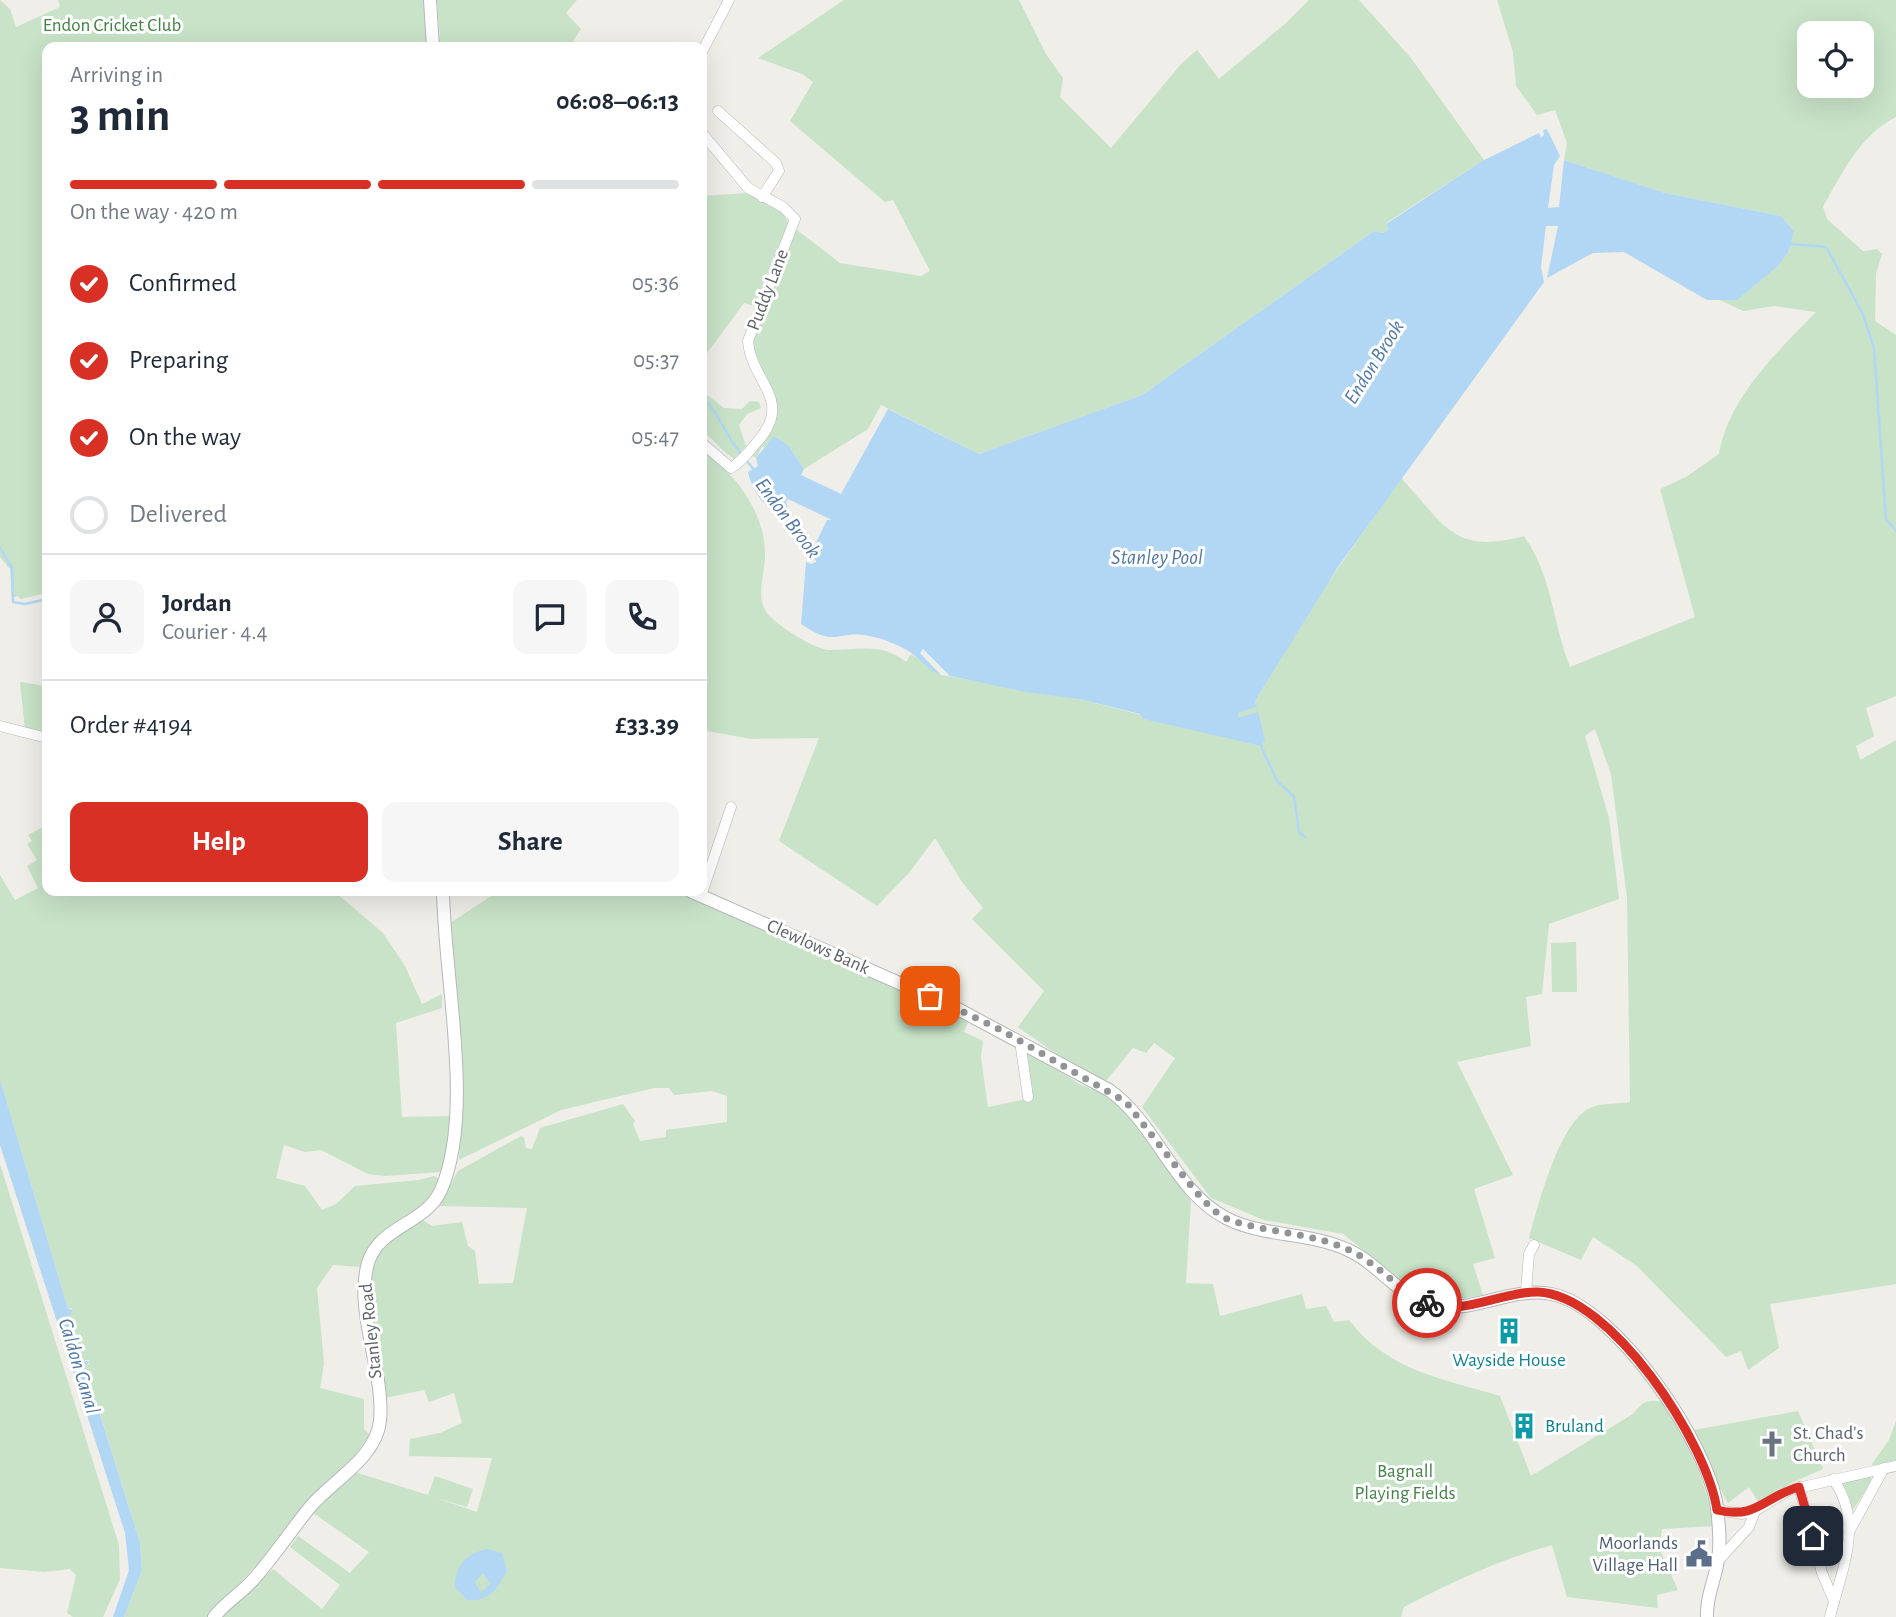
<!DOCTYPE html>
<html lang="en">
<head>
<meta charset="utf-8">
<style>
	:root { --surface:#fff; --page:#f6f6f7; --text:#1f2937; --muted:#747a83; --line:#e0e1e3; --accent:#d93025 }
	body { margin:0; font-family:"Alegreya Sans",sans-serif; background:var(--page); color:var(--text); height:100vh; display:flex; flex-direction:column; font-size:26px; white-space:nowrap }
	* { box-sizing:border-box; margin:0 }
	p { font-size:23px; color:var(--muted) }
	.icon { flex:none; width:38px; height:38px; fill:none; stroke:currentColor; stroke-width:2; stroke-linecap:round; stroke-linejoin:round }
	.map { position:relative; flex:1; overflow:hidden }
	.drawer { position:absolute; left:42px; top:42px; width:665px; height:854px; display:flex; flex-direction:column; background:var(--surface); border-radius:14px; box-shadow:0 7px 28px #0002 }
	.drawer>* { flex:none }
	.fabs { position:absolute; left:1797px; top:21px; display:grid; gap:14px }
	.fabs a { display:grid; place-items:center; width:77px; height:77px; border-radius:14px; background:var(--surface); box-shadow:0 7px 28px #0002; font-size:35px }
	.pin { position:absolute; display:grid; place-items:center; width:60px; height:60px; color:#fff; margin:-30px; border-radius:14px; box-shadow:0 4px 10px #0006 }
	.courier { position:absolute; display:grid; place-items:center; width:70px; height:70px; margin:-35px; border:5px solid #d93025; border-radius:50%; background:#fff; color:#222; box-shadow:0 2px 9px #0007 }
	.summary em { font-style:normal; font-weight:700 }
	.summary div { display:flex; flex-direction:column-reverse }
	.summary { display:flex; align-items:center; justify-content:space-between; height:119px; padding:0 28px }
	h1 { font-size:46px; font-weight:700; line-height:52px }
	.bar { display:grid; grid-template-columns:repeat(4,1fr); gap:10px 7px; align-content:center; height:84px; padding:0 28px }
	.bar i { height:9px; border-radius:5px; background:var(--line) }
	.bar .on { background:var(--accent) }
	.bar p { grid-column:span 4 }
	.line { display:flex; align-items:center; gap:18px; padding:0 28px; border-top:2px solid var(--line) }
	.line div { flex:1 }
	.round { display:grid; place-items:center; flex:none; width:74px; height:74px; border-radius:14px; background:var(--page) }
	ol { padding:0 28px; list-style:none }
	li { display:flex; align-items:center; gap:21px; height:77px }
	li p { margin-inline-start:auto }
	li .icon { padding:7px; border-radius:50%; background:var(--accent); color:#fff; stroke-width:4 }
	li:last-child { color:var(--muted) }
	li i { width:38px; height:38px; border:4px solid var(--line); border-radius:50% }
	.cta { display:flex; gap:14px; margin-top:auto; padding:14px 28px }
	.cta a { flex:1; height:80px; border-radius:14px; background:var(--accent); color:#fff; font-size:28px; font-weight:700; line-height:80px; text-align:center }
	.cta a+a { background:var(--page); color:var(--text) }
	.map>svg:first-child { display:block }
</style>
</head>
<body>
<div class="map">
<svg width="1896" height="1617" viewBox="0 0 1896 1617">
	<rect width="100%" height="100%" fill="#efeee8"/>
	<g fill="#c8e3c8" fill-rule="evenodd">
		<path d="M0,0L10,9L16,27L60,7L58,0H426L429,47H47V593L21,599L18,596L12,598L10,569L0,557Z"/>
		<path d="M437,0H577L566,13L581,29L569,47H438L440,35Z"/>
		<path d="M844,0H1019L1046,54L1063,78L1060,97L1111,148L1181,64L1197,50L1219,79L1286,23L1309,0H1359L1411,58L1484,160L1386,223L1389,229L1383,233L1374,231L1142,395L979,454L881,405L868,429L804,469L789,446L762,447L756,458L750,453L775,417L752,352V338L791,234L797,230L840,263L921,276L930,271L893,200L885,202L790,121L813,82L802,74L758,58Z"/>
		<path d="M1497,0H1896V117C1861,134 1841,174 1823,207L1827,219L1863,251L1877,249L1882,254L1876,274L1875,321L1896,335V696L1866,708L1874,736L1856,746L1860,760L1896,740V1284L1770,1304L1779,1348L1748,1370L1741,1351L1726,1357L1637,1266L1593,1237L1581,1260L1529,1238C1538,1207 1559,1120 1592,1107C1603,1103 1618,1104 1630,1102L1627,898L1611,774L1595,729L1585,736L1609,818L1619,899L1549,924L1542,994L1526,997L1531,1046L1457,1062L1513,1175L1474,1189L1495,1258L1473,1264L1483,1295L1439,1302L1425,1299L1343,1234L1264,1220L1211,1198L1142,1107L1175,1058L1154,1043L1146,1053L1133,1048L1106,1081L1079,1070L1018,1027L1044,991L972,919L983,908L962,882L935,838L908,874L877,906L779,841L819,738L751,739L702,730V449C734,473 766,512 765,556C765,574 755,596 767,613C776,625 815,650 830,650C859,650 881,642 906,662L911,654L941,675L1079,699L1261,746L1258,713L1239,717L1238,713L1256,707L1255,702L1307,613L1401,478C1446,526 1453,555 1524,536C1552,575 1553,624 1570,667L1695,617L1660,489L1686,477L1719,454C1729,397 1777,352 1816,312L1774,306L1743,311L1720,300L1737,299L1789,251L1794,231L1781,216L1665,193L1564,160L1567,143L1555,110L1537,115L1516,86L1513,52ZM1810,33H1862V86H1810Z"/>
		<path d="M748,193L782,211L788,223L754,306L744,303L702,360V196Z"/>
		<path d="M702,391L724,408L742,409L750,401L759,402L761,408L747,414L739,425L746,446L734,459C722,452 715,439 702,432Z"/>
		<path d="M20,682L47,686V733L25,728Z"/>
		<path d="M47,825V891H334L383,933L405,966L422,1004L442,994V1008L396,1023L402,1117L451,1116L446,1159L440,1172L386,1176L368,1174L321,1150L305,1152L284,1145L276,1178L305,1186L322,1210L336,1204L355,1186L419,1180L434,1176L441,1180L425,1205L372,1242L361,1267L333,1265L317,1288L324,1363L320,1388L364,1399V1429L370,1435L350,1462L276,1545L207,1617H124L142,1570L140,1543L85,1365L90,1364L89,1360H83L69,1314L72,1308L68,1309L0,1079V875L15,900L38,888L27,866L37,860L27,844L32,841L28,835Z"/>
		<path d="M499,891H675L969,1020L964,1032L983,1041L981,1058L988,1107L1031,1098L1023,1052L1034,1053L1079,1084L1116,1098L1191,1201L1186,1283L1213,1284L1220,1316L1302,1294L1306,1309L1326,1306L1334,1322L1349,1320C1388,1371 1441,1378 1500,1396L1531,1476L1633,1414C1641,1403 1647,1398 1662,1402C1687,1440 1706,1481 1714,1526L1662,1529L1659,1548L1678,1590L1657,1595L1658,1608L1567,1597L1552,1545C1499,1560 1452,1582 1404,1607L1401,1617H222L273,1569L322,1609L340,1585L290,1547L298,1536L350,1573L369,1552L312,1512L355,1472L428,1495L435,1476L473,1489L467,1507L434,1497L477,1512L492,1458L409,1456L410,1439L440,1433L462,1423L454,1393L429,1402L424,1390L385,1398C382,1372 363,1275 374,1256C384,1239 407,1229 423,1220L432,1226L462,1222L468,1246L475,1251L479,1284L513,1283L527,1208L438,1206L458,1171L521,1136L524,1137L526,1148L532,1149L540,1128L623,1104L635,1121L633,1124L640,1141L666,1137V1130L727,1122V1096L712,1091L674,1095L669,1088H654L561,1110L459,1160L462,1094L450,923Z"/>
		<path d="M1576,942L1577,992H1552L1551,943Z"/>
		<path d="M0,1164L119,1545L120,1579L103,1617H73L67,1613L76,1575L70,1569L44,1572L0,1568Z"/>
		<path d="M1798,1411L1823,1469L1780,1488L1759,1503L1749,1487L1728,1503L1703,1458L1694,1430Z"/>
		<path d="M1896,1421V1461L1875,1467L1872,1464L1889,1440Z"/>
		<path d="M1871,1476V1481L1853,1510L1841,1482Z"/>
	</g>
	<g fill="#b2d7f5" fill-rule="evenodd">
		<path d="M1547,129L1560,156L1554,165L1548,208L1559,207L1564,160L1665,193L1781,216L1794,231L1789,251L1778,266L1737,300H1707L1624,252L1593,253L1547,278L1558,226H1546L1541,267L1544,282L1338,567L1260,693L1255,702L1257,707L1238,713L1239,717L1258,712L1265,740L1261,746L1144,719L1140,714L1079,699L1026,692L950,676L923,649L920,653L941,675C928,670 921,660 910,652C899,645 882,638 869,636C836,629 838,649 801,624L806,562L811,564L816,562L817,557L811,553L827,520H832L788,499L786,502L790,514L784,518C765,509 752,491 748,472L758,466L756,458L774,436L789,446L804,469L801,475L841,494L888,409L979,454L1142,395L1374,231L1383,233L1389,229L1386,224L1484,160L1539,133L1541,137L1544,135L1543,130Z"/>
		<path d="M0,1079L68,1309L73,1310L70,1314L83,1360L90,1362L85,1366L140,1543L142,1570L124,1617H113L129,1570L125,1533L0,1145Z"/>
		<path d="M487,1549L502,1553L507,1570C498,1589 489,1602 467,1600L455,1587C455,1566 467,1553 487,1549ZM483,1573L490,1584L481,1593L475,1582Z"/>
	</g>
	<g fill="none" stroke-linecap="round" stroke-linejoin="round">
		<g stroke="#b2d7f5" stroke-width="2.5">
			<path d="M1790,244L1826,247L1863,314L1874,348L1886,519L1896,531"/>
			<path d="M702,398C720,412 726,438 742,455"/>
			<path d="M746,460L755,471"/>
			<path d="M787,516L817,560"/>
			<path d="M0,548L12,568L13,602L25,604L47,599"/>
			<path d="M1261,746L1277,781L1294,797L1299,832L1305,837"/>
		</g>
		<g stroke="#b5b7ba" stroke-width="11">
			<g id="minor">
				<path d="M702,52L729,0"/>
				<path d="M718,111L776,163L779,171L762,197"/>
				<path d="M702,133L748,188L783,207L795,219L748,341C751,382 794,399 758,441C750,450 742,462 731,468L702,443"/>
				<path d="M0,726L47,738"/>
				<path d="M701,896L731,807"/>
				<path d="M1020,1041L1028,1097"/>
				<path d="M1526,1292L1529,1254L1534,1245"/>
				<path d="M1799,1487L1822,1573L1834,1601"/>
				<path d="M1717,1510L1742,1514L1755,1511L1789,1490L1896,1466"/>
				<path d="M1849,1532L1884,1468"/>
				<path d="M1718,1561L1749,1527L1755,1511"/>
				<path d="M1830,1617C1841,1571 1865,1523 1833,1479"/>
			</g>
		</g>
		<g stroke="#b5b7ba" stroke-width="14">
			<g id="tertiary">
				<path d="M430,0L433,47"/>
				<path d="M690,891L956,1008L1109,1090C1156,1123 1174,1191 1226,1218C1262,1237 1310,1232 1348,1250C1378,1263 1399,1297 1431,1305C1471,1315 1511,1286 1551,1294C1616,1306 1709,1445 1717,1508C1719,1525 1721,1543 1718,1560C1715,1580 1706,1597 1707,1617"/>
				<path d="M214,1617C225,1603 240,1594 252,1581C274,1557 291,1530 311,1506C333,1480 376,1458 380,1421C385,1372 354,1311 368,1263C379,1226 426,1224 441,1190C475,1112 444,978 443,891"/>
			</g>
		</g>
		<use href="#minor" stroke="#fff" stroke-width="10"/>
		<use href="#tertiary" stroke="#fff" stroke-width="12"/>
	</g>
	<g fill="none" stroke-linecap="round" stroke-linejoin="round">
		<path stroke="#919394" stroke-width="7" stroke-dasharray="0 12.6" d="M930,996L1001,1030L1126,1102L1196,1192L1213,1210L1227,1219C1266,1233 1309,1232 1347,1249C1377,1262 1397,1290 1427,1303"/>
		<path stroke="#d93025" stroke-width="9" d="M1427,1303C1461,1317 1503,1291 1538,1292C1612,1295 1707,1443 1717,1510C1757,1520 1765,1496 1799,1487L1813,1536"/>
	</g>
	<defs>
		<g id="building-bare" transform="scale(2.1)"><path d="M-4-6H4V6H1V3H-1V6H-4ZM-2.5-4.3h1.7v1.8h-1.7ZM.8-4.3h1.7v1.8H.8ZM-2.5-1h1.7V.8h-1.7ZM.8-1h1.7V.8H.8Z" fill="#0f9aa8" stroke="#fff" stroke-width="2.5" paint-order="stroke"/></g>
		<g id="church-bare" transform="scale(2.1)"><path d="M-1.2-6h2.4v3.5h3.3v2.4h-3.3V6h-2.4V-.1h-3.3v-2.4h3.3Z" fill="#6b7280" stroke="#fff" stroke-width="2.5" paint-order="stroke"/></g>
		<g id="civic-bare" transform="scale(2.1)"><path d="M-.6-6.5H3V-4.5H.6V-3L4-1V1h2V6H-6V1h2V-1L-.6-3ZM-1.2 2.5V6h2.4V2.5Z" fill="#5c6f8a" stroke="#fff" stroke-width="2.5" paint-order="stroke"/></g>
	</defs>
	<g fill-rule="evenodd">
		<use href="#building-bare" x="1509" y="1331"/>
		<use href="#building-bare" x="1524" y="1426"/>
		<use href="#church-bare" x="1772" y="1444"/>
		<use href="#civic-bare" x="1699" y="1554"/>
	</g>
	<g text-anchor="middle" dominant-baseline="central" stroke-width="6" stroke-linejoin="round" paint-order="stroke">
		<g font-size="19" fill="#428346" stroke="#fff">
			<text x="112" y="25">Endon Cricket Club</text>
			<text x="1405" y="1471">Bagnall<tspan x="1405" dy="22">Playing Fields</tspan></text>
		</g>
		<g font-size="19" fill="#5f6266" stroke="#fff">
			<text transform="translate(768 290) rotate(-69)">Puddy Lane</text>
			<text transform="translate(818 947) rotate(24)">Clewlows Bank</text>
			<text transform="translate(371 1331) rotate(-96)">Stanley Road</text>
		</g>
		<g font-size="19" fill="#0d838f" stroke="#fff">
			<text x="1509" y="1360">Wayside House</text>
			<text x="1545" y="1426" text-anchor="start">Bruland</text>
		</g>
		<g font-size="19" fill="#5b616d" stroke="#fff" text-anchor="start">
			<text x="1793" y="1433">St. Chad's<tspan x="1793" dy="22">Church</tspan></text>
		</g>
		<g font-size="19" fill="#4e5e75" stroke="#fff" text-anchor="end">
			<text x="1678" y="1543">Moorlands<tspan x="1678" dy="22">Village Hall</tspan></text>
		</g>
		<g font-size="21" font-style="italic" fill="#5078a6" stroke="#fff">
			<text transform="translate(1374 362) rotate(-58)">Endon Brook</text>
			<text transform="translate(788 518) rotate(53)">Endon Brook</text>
			<text x="1157" y="557">Stanley Pool</text>
			<text transform="translate(79 1366) rotate(73)">Caldon Canal</text>
		</g>
	</g>
</svg>
<div class="fabs">
<a><svg class="icon" aria-label="locate" viewBox="0 0 24 24"><circle cx="12" cy="12" r="6"/><path d="M12 2v4M12 18v4M2 12h4M18 12h4"/></svg></a>
</div>
<div class="pin" style="left:930px;top:996px;background:#ea580c"><svg class="icon" aria-label="bag" viewBox="0 0 24 24"><path d="M5 8h14l-1 12H6zM9 8a3 3 0 0 1 6 0"/></svg></div>
<div class="pin" style="left:1813px;top:1536px;background:#1f2937"><svg class="icon" aria-label="home" viewBox="0 0 24 24"><path d="M3 11l9-7 9 7M6 9v11h12V9"/></svg></div>
<div class="courier" style="left:1427px;top:1303px"><svg class="icon" aria-label="bike" viewBox="0 0 24 24"><circle cx="6" cy="16" r="4"/><circle cx="18" cy="16" r="4"/><path d="M6 16l4-8h5l3 8M10 8l3 8H6M13 5h3"/></svg></div>
<section class="drawer">
<div class="summary"><div><h1>3 min</h1><p>Arriving in</p></div><em>06:08–06:13</em></div>
<div class="bar"><i class="on"></i><i class="on"></i><i class="on"></i><i></i><p>On the way · 420 m</p></div>
<ol>
<li><svg class="icon" aria-label="check" viewBox="0 0 24 24"><path d="M5 12l5 5 9-10"/></svg>Confirmed<p>05:36</p></li>
<li><svg class="icon" aria-label="check" viewBox="0 0 24 24"><path d="M5 12l5 5 9-10"/></svg>Preparing<p>05:37</p></li>
<li><svg class="icon" aria-label="check" viewBox="0 0 24 24"><path d="M5 12l5 5 9-10"/></svg>On the way<p>05:47</p></li>
<li><i></i>Delivered</li>
</ol>
<div class="line" style="height:126px"><a class="round"><svg class="icon" aria-label="person" viewBox="0 0 24 24"><circle cx="12" cy="8" r="4"/><path d="M4 21q1-7 8-7t8 7"/></svg></a><div><b>Jordan</b><p>Courier · 4.4</p></div><a class="round"><svg class="icon" aria-label="chat" viewBox="0 0 24 24"><path d="M4 5h16v11H9l-5 4z"/></svg></a><a class="round"><svg class="icon" aria-label="phone" viewBox="0 0 24 24"><path d="M5 4h4l2 5-3 2q2 4 5 5l2-3 5 2v4C11 20 4 13 5 4z"/></svg></a></div>
<div class="line" style="height:91px"><div>Order #4194</div><b>£33.39</b></div>
<div class="cta"><a>Help</a><a>Share</a></div>
</section>
</div>
</body>
</html>
